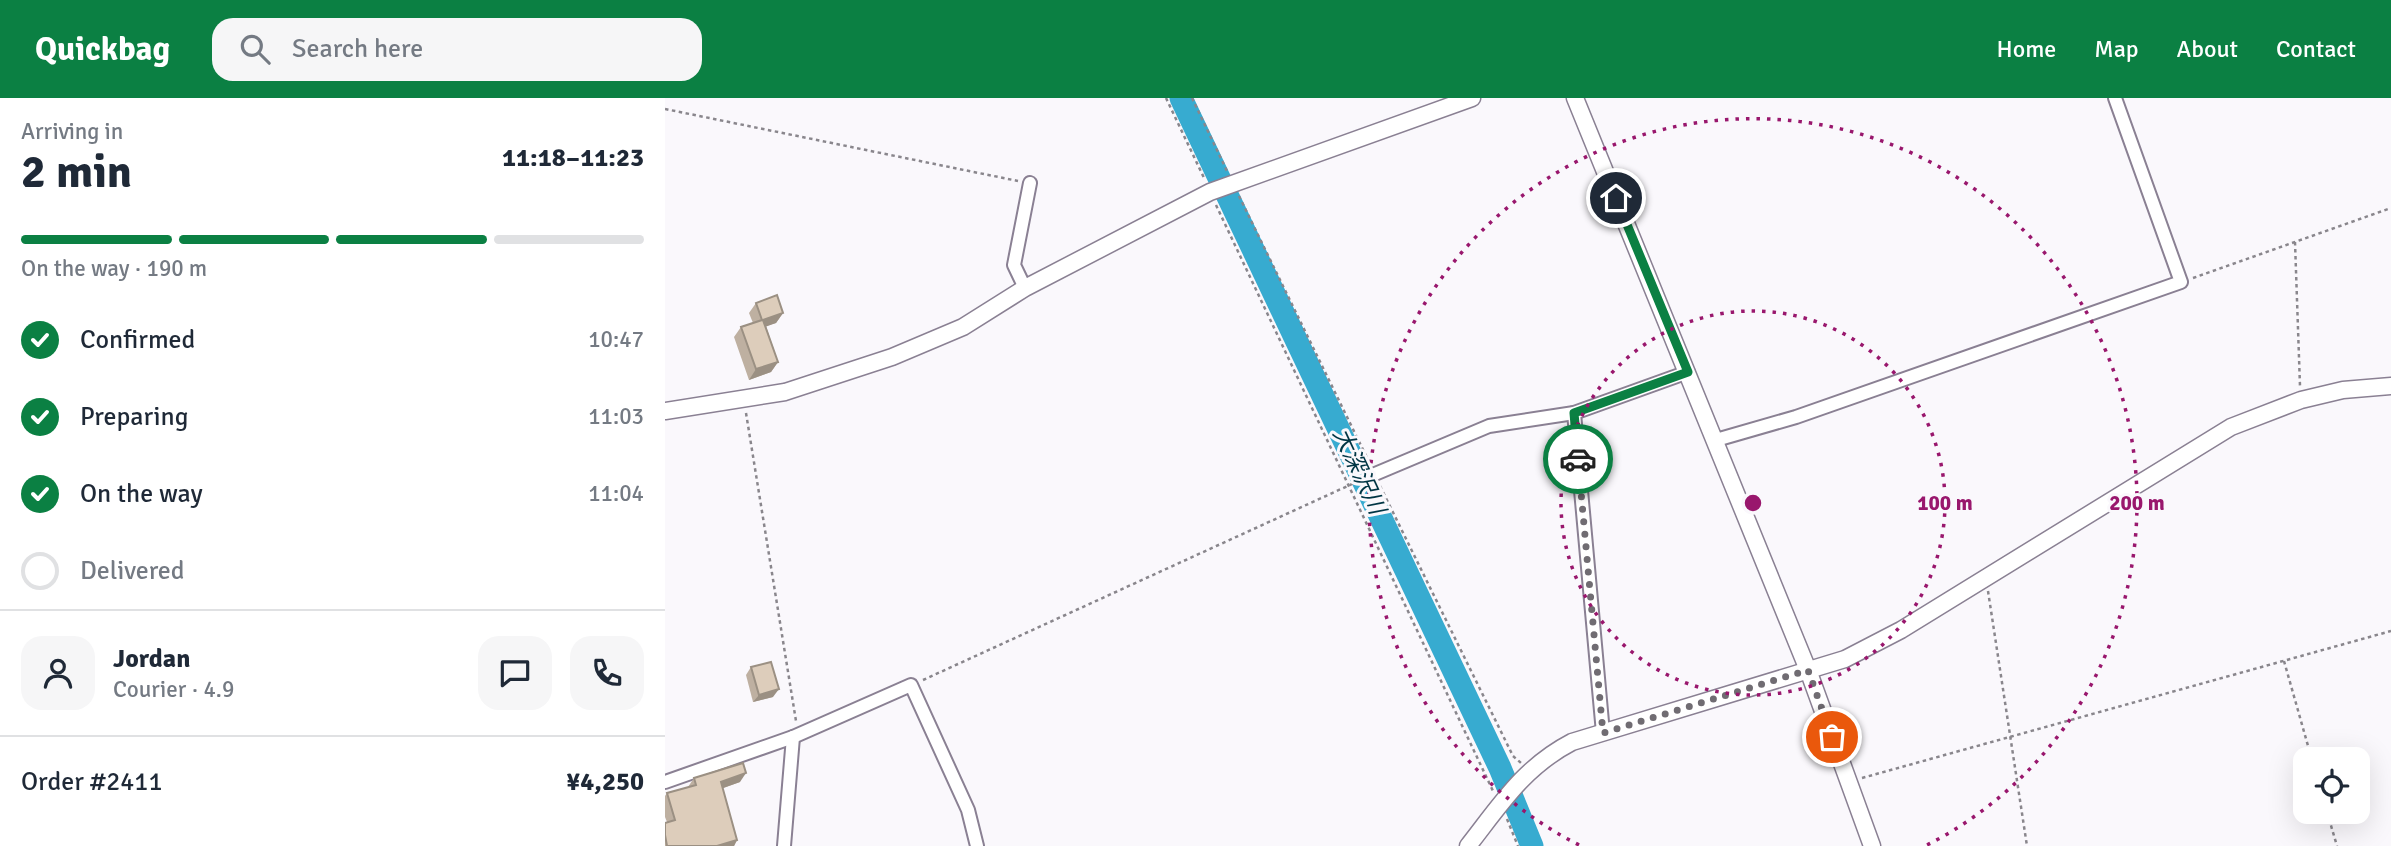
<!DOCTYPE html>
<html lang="en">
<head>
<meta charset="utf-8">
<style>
	:root { --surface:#fff; --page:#f6f6f7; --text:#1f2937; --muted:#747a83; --line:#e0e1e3; --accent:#0b8043 }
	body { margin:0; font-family:Signika,"Noto Sans JP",sans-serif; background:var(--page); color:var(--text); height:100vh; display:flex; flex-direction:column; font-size:26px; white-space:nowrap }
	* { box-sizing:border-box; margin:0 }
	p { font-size:23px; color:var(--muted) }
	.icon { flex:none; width:38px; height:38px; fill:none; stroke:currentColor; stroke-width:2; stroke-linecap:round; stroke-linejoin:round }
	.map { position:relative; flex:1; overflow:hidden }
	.panel { display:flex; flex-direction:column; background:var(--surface); width:665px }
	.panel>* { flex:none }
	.buttons { position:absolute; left:1628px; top:649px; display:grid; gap:14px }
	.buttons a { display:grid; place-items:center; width:77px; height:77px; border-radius:14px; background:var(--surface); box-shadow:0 7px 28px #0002; font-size:35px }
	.pin { position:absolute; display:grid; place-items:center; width:60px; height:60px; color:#fff; margin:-30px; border:4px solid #fff; border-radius:50%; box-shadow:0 2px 7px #0007 }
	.courier { position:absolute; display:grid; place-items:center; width:70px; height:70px; margin:-35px; border:5px solid #0b8043; border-radius:50%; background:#fff; color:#222; box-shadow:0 2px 9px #0007 }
	.summary em { font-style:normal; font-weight:800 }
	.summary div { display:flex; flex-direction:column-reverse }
	.summary { display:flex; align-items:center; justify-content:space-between; height:119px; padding:0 21px }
	h1 { font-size:46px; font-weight:800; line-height:52px }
	.bar { display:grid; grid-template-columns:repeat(4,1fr); gap:10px 7px; align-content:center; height:84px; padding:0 21px }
	.bar i { height:9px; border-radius:5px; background:var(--line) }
	.bar .selected { background:var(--accent) }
	.bar p { grid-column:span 4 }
	.line { display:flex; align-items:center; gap:18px; padding:0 21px; border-top:2px solid var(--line) }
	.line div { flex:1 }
	.round { display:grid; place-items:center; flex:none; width:74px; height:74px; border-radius:21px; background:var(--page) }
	ol { padding:0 21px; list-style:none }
	li { display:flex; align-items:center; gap:21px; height:77px }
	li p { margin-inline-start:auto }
	li .icon { padding:7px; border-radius:50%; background:var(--accent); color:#fff; stroke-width:4 }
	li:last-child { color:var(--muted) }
	li i { width:38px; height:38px; border:4px solid var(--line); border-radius:50% }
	header { display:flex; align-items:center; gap:42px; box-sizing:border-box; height:98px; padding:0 35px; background:var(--accent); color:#fff }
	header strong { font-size:33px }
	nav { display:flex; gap:38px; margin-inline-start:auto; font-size:24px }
	.search { width:490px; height:63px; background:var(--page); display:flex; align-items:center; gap:18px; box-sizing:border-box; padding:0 24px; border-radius:21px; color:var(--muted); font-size:26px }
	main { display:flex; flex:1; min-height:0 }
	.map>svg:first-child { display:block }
</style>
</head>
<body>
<header>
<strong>Quickbag</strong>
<div class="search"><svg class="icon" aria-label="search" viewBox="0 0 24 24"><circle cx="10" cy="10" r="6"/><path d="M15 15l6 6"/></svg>Search here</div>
<nav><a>Home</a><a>Map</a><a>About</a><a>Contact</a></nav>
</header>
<main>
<section class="panel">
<div class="summary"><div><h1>2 min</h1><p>Arriving in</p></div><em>11:18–11:23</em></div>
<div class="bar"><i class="selected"></i><i class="selected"></i><i class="selected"></i><i></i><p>On the way · 190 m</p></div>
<ol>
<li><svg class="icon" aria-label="check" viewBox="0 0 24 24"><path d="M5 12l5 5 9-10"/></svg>Confirmed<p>10:47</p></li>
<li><svg class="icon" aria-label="check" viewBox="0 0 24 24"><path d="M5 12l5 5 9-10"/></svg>Preparing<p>11:03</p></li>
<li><svg class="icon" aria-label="check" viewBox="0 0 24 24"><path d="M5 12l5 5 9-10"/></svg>On the way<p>11:04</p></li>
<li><i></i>Delivered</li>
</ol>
<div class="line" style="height:126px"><a class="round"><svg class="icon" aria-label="person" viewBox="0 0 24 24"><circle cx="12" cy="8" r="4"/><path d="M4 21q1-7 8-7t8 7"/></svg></a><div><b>Jordan</b><p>Courier · 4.9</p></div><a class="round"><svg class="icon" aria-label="chat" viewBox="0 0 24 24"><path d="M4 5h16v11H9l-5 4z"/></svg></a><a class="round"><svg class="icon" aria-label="phone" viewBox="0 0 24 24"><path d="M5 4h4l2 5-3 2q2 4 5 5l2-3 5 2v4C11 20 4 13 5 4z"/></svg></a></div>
<div class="line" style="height:91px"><div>Order #2411</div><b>¥4,250</b></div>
</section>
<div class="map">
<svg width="1726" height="748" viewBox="0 0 1726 748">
	<rect width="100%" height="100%" fill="#faf8fc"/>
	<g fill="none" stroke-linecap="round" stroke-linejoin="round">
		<path stroke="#37abd0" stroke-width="23" d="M516,0L835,670L867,748"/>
		<g stroke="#8a8093" stroke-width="16">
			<g id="minor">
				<path d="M360,190L349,167L365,85"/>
				<path d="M909,315L938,635"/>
				<path d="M1051,342L1131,319L1516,184L1450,0"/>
				<path d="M710,376L824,328L909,315L1023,274"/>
				<path d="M0,684L128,639L246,587L303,712L312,748"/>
				<path d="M119,748L128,639"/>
			</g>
		</g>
		<g stroke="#8a8093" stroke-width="19">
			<g id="tertiary">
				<path d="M910,0L1143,572L1207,748"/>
				<path d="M0,313L120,294L227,259L298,229L360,190L545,94L807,0"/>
				<path d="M803,748C836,706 859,669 907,644L1180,561L1236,532L1566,329L1636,302L1678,292L1726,288"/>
			</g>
		</g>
		<g stroke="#89868c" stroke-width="2.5" stroke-dasharray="3.5 3.5" stroke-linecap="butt">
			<path d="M501,0L540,82"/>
			<path d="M527,0L562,73"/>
			<path d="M0,11L353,83"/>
			<path d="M574,98L705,366"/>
			<path d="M551,107L828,693"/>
			<path d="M1630,144L1635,288"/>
			<path d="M1528,180L1726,110"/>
			<path d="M81,315L131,623"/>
			<path d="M715,388L848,658L856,665"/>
			<path d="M1323,493L1362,748"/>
			<path d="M1619,563L1647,662"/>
			<path d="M258,582L698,381"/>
			<path d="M1197,680L1726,533"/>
			<path d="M1662,714L1672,748"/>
			<path d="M842,721L853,748"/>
		</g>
		<use href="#minor" stroke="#fff" stroke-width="12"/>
		<use href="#tertiary" stroke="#fff" stroke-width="16"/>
	</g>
	<g fill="#beb0a1">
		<path d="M91,205L118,215L111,225L101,228L113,264L106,274L84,282L69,239L76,229L88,225L84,215Z"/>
		<path d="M86,569L108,599L88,604L81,577Z"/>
		<path d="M29,680L75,684L58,690L72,742L69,748H0V725L2,724L0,719V698L2,695L23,689Z"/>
	</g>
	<g fill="#9b9083">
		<path d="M118,215L111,225L91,232L98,222Z"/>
		<path d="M113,264L106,274L84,282L91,271Z"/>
		<path d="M114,591L108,599L88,604L94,597Z"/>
		<path d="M81,675L75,684L50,693L56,684Z"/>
		<path d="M72,742L69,748H52Z"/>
	</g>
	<g fill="#ddcdbb" stroke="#9b9083" stroke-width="2">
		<path d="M112,197L118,215L98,222L113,264L91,271L76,229L97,222L91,205Z"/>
		<path d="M106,564L114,591L94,597L86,569Z"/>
		<path d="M78,665L81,675L56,684L72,742L52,748H2L0,737V725L10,722L2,695L31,687L29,680Z"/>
	</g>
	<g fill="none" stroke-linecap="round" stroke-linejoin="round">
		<path stroke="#706c72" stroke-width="7" stroke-dasharray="0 12.6" d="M913,361L938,635L1143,572L1167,639"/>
		<path stroke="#0b8043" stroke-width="9" d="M913,361L909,315L1023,274L951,100"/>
	</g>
	<g fill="none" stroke="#99176d" stroke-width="3.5" stroke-dasharray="3.5 7">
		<circle cx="1088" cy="405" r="192"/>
		<path d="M914 747A384 384 0 1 1 1262 747"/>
	</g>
	<g text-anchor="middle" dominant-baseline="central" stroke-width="6" stroke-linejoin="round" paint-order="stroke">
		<g font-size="23" font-style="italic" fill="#003544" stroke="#faf8fc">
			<text transform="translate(694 373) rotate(65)">大深沢川</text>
		</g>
	</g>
	<circle cx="1088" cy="405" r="10" fill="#99176d" stroke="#faf8fc" stroke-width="3.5"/>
	<g font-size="21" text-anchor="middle" font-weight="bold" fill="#99176d" stroke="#faf8fc" stroke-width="6" stroke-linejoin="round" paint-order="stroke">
		<text x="1280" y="412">100 m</text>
		<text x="1472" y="412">200 m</text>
	</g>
</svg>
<div class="buttons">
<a><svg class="icon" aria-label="locate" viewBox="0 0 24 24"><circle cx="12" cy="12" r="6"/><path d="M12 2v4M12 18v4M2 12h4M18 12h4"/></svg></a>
</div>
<div class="pin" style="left:1167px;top:639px;background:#ea580c"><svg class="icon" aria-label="bag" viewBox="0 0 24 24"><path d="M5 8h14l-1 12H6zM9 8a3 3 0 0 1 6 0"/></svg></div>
<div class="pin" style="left:951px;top:100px;background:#1f2937"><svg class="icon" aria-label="home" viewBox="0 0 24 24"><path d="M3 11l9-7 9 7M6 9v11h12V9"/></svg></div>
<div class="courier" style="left:913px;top:361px"><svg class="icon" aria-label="car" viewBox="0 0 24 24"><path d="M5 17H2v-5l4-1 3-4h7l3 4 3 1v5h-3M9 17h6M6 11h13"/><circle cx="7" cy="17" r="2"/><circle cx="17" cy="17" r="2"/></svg></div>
</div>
</main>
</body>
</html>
